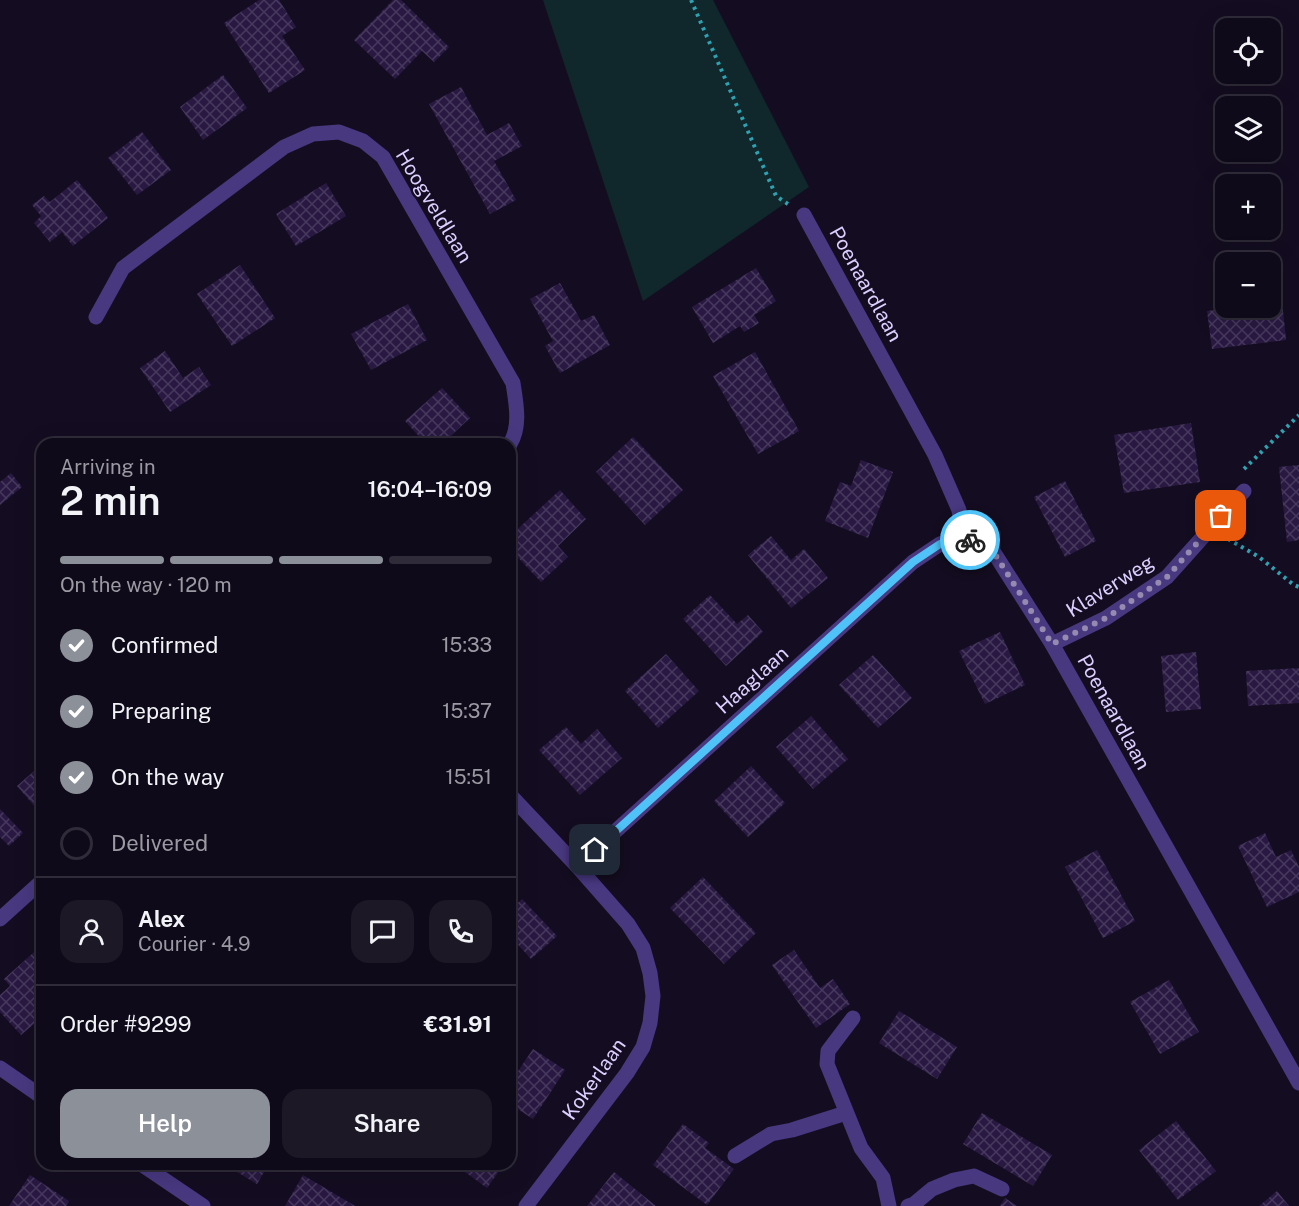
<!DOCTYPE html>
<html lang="en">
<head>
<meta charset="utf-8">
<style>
	:root { --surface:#0f0a19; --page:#1d1826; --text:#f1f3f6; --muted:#9b9aa2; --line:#2f2b38; --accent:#8c9099 }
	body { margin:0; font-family:"Public Sans",sans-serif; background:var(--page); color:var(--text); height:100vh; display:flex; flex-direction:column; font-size:22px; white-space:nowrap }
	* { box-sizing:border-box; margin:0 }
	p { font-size:20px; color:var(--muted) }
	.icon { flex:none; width:33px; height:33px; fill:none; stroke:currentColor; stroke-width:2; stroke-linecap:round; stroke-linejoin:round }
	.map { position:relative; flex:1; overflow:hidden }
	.details { position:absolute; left:36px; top:438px; width:480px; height:732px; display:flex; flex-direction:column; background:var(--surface); border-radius:18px; box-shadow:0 6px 24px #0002,0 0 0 2px var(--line) }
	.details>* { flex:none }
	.tools { position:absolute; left:1215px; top:18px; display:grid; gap:12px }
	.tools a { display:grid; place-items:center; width:66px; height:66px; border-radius:12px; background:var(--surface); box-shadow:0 6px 24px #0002,0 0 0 2px var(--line); font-size:30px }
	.pin { position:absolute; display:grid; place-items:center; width:51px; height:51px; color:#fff; margin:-26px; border-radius:12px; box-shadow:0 3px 9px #0006 }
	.courier { position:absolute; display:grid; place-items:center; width:60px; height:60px; margin:-30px; border:4px solid #4fc3f7; border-radius:50%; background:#fff; color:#222; box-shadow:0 2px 8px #0007 }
	.head em { font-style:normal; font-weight:600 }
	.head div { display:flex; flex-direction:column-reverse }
	.head { display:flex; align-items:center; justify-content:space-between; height:102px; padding:0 24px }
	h1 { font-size:39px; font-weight:600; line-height:45px }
	.bar { display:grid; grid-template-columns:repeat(4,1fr); gap:9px 6px; align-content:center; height:72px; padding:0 24px }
	.bar i { height:8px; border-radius:4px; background:var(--line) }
	.bar .on { background:var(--accent) }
	.bar p { grid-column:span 4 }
	.line { display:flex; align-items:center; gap:15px; padding:0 24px; border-top:2px solid var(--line) }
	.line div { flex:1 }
	.round { display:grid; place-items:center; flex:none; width:63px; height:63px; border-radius:18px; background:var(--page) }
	ol { padding:0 24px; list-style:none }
	li { display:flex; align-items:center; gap:18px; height:66px }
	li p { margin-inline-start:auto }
	li .icon { padding:6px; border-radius:50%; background:var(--accent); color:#fff; stroke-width:4 }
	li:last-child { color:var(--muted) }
	li i { width:33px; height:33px; border:3px solid var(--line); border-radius:50% }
	.cta { display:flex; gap:12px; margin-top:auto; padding:12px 24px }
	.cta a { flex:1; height:69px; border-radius:18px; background:var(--accent); color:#fff; font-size:24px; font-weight:600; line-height:69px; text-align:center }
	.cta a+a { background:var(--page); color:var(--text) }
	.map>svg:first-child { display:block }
</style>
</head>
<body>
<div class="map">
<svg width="1299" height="1206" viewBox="0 0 1299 1206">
	<defs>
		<pattern id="building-cross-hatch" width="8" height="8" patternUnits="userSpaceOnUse" patternTransform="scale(1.5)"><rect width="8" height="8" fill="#291942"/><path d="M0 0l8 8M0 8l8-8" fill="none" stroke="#47395e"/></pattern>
	</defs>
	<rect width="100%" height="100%" fill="#140d21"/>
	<path fill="#10272b" d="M543,0H713L809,187L643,301Z"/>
	<g fill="url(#building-cross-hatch)">
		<path d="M259,0H279L296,27L282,36L305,70L269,93L224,23Z"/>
		<path d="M393,0H401L449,47L434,62L422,51L395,79L354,40Z"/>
		<path d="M223,75L247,108L203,140L180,107Z"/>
		<path d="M461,87L487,135L509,123L522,146L494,161L516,200L490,214L429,104Z"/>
		<path d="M142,132L171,170L137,195L108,158Z"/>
		<path d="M77,180L108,218L73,246L62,232L50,242L34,223L41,216L32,205L44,196L50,202Z"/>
		<path d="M326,183L346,216L296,246L276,214Z"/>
		<path d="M240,265L275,318L232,346L197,294Z"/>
		<path d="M756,268L776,301L754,315L759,323L744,332L740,326L713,343L692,307Z"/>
		<path d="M560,283L581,321L594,315L610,345L560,373L545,346L553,341L530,299Z"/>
		<path d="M1282,301L1286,340L1212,349L1207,311L1231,308H1270V303Z"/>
		<path d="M408,304L427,340L371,370L351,334Z"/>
		<path d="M165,351L183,378L199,367L211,385L170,412L140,368Z"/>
		<path d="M755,352L799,431L758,454L713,376Z"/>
		<path d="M442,388L470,418L442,444H426L405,421Z"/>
		<path d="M1191,423L1200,482L1124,493L1114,435Z"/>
		<path d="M352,436L359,444H343Z"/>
		<path d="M633,437L683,490L645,525L596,472Z"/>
		<path d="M861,460L893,472L868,538L825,521L840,482L851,486Z"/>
		<path d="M1299,465V540L1287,542L1279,467Z"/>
		<path d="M11,473L22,487L0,505V482Z"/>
		<path d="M1065,481L1096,541L1065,557L1034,497Z"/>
		<path d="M560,490L586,519L558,546L568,557L541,582L510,549V536Z"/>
		<path d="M771,536L791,560L804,549L828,578L791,608L748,555Z"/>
		<path d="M710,595L737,624L748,615L763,632L726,666L683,619Z"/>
		<path d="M1000,632L1025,685L985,704L959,651Z"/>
		<path d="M1196,652L1201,709L1166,712L1161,656Z"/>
		<path d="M666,654L699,691L658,728L625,691Z"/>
		<path d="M873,655L912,698L878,728L839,685Z"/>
		<path d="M1299,668V703L1248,706L1246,671Z"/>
		<path d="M811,716L848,759L813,789L776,747Z"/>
		<path d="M566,727L581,744L597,729L622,758L580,795L539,750Z"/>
		<path d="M42,764V815L17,786Z"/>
		<path d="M751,766L785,803L748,837L714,801Z"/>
		<path d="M0,809L23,833L9,846L0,837Z"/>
		<path d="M1265,833L1276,857L1291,850L1299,867V892L1267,907L1238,846Z"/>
		<path d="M1097,850L1135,921L1103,938L1065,867Z"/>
		<path d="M703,877L756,933L724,964L670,908Z"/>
		<path d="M522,899L557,936L531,959L510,936V910Z"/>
		<path d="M42,945V998L36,1003L42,1010V1017L21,1035L0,1012V995L10,986L4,979Z"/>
		<path d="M794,950L820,988L833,979L850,1004L816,1028L772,965Z"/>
		<path d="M1169,980L1199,1032L1160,1054L1130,1002Z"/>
		<path d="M899,1011L957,1047L937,1079L879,1043Z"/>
		<path d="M533,1049L565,1070L533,1119L510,1104V1083Z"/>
		<path d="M982,1113L1052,1155L1033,1186L963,1144Z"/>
		<path d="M1176,1121L1216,1171L1178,1200L1139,1150Z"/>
		<path d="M683,1124L709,1143L705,1148L734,1169L707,1205L653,1165Z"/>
		<path d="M224,1164H269L257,1184Z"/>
		<path d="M454,1164H498L502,1167L487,1188Z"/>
		<path d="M614,1172L656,1206H587Z"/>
		<path d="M30,1175L69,1201L66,1206H9Z"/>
		<path d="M303,1175L355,1206H285Z"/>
		<path d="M1277,1191L1289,1206H1259Z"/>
		<path d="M1005,1198L1017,1206H1000Z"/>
	</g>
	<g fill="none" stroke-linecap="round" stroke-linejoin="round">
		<g stroke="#2fa2b2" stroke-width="4" stroke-dasharray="3 4.5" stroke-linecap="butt">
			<path d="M691,0L776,196L788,204"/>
			<path d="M1244,469L1299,415"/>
			<path d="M1228,539L1259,557L1294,585L1299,587"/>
		</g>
		<g stroke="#483880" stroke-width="15">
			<path d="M804,215L935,455L959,510L963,537L991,548L1052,644L1299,1083"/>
			<path d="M96,317L123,268L284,147L313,134L339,132L363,141L383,157L513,383C516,403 521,426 510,444"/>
			<path d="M1052,644L1106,618L1167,577L1244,491"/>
			<path d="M510,795L577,866L628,924L643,948L650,973L653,996L650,1023L643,1047L627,1073L526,1206"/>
			<path d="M577,866L913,562L940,544L963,537"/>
			<path d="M0,919L42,881"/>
			<path d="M853,1018L828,1051L827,1064L861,1148L883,1178L889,1206"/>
			<path d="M0,1068L42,1097"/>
			<path d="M735,1156L771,1134L792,1130L846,1113"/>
			<path d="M141,1164L203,1206"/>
			<path d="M908,1206L914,1204L932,1189L954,1180L974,1176L1002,1189"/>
		</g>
	</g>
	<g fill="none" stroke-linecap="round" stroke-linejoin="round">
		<path stroke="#968ab1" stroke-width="6" stroke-dasharray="0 10.8" d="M970,540L991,548L1052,644L1106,618L1167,577L1221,516"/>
		<path stroke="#4fc3f7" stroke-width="8" d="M595,850L913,562L940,544L963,537L970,540"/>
	</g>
	<g text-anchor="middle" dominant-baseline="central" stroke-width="5" stroke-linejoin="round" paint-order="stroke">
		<g font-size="20" fill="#dcceff" stroke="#140d21">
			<text transform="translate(434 206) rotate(59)">Hoogveldlaan</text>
			<text transform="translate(866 284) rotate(61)">Poenaardlaan</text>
			<text transform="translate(1110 586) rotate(-32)">Klaverweg</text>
			<text transform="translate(752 680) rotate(-42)">Haaglaan</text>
			<text transform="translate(1114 712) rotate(61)">Poenaardlaan</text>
			<text transform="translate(594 1079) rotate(-55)">Kokerlaan</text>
		</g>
	</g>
</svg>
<div class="tools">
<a><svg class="icon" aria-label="locate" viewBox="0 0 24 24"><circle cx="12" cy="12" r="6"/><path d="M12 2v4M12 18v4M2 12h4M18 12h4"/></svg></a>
<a><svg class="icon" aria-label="layers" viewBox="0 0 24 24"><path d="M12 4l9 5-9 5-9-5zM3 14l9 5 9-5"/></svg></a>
<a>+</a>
<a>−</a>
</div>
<div class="pin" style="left:1221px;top:516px;background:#ea580c"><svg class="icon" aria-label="bag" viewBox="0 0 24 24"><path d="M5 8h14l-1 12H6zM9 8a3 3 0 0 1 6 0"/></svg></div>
<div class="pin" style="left:595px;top:850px;background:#1f2937"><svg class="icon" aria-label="home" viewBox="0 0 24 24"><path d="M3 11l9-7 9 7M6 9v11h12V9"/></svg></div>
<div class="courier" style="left:970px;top:540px"><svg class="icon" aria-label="bike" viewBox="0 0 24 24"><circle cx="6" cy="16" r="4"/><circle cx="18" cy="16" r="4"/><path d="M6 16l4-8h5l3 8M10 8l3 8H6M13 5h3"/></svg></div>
<section class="details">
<div class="head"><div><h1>2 min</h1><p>Arriving in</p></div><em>16:04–16:09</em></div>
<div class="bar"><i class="on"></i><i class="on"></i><i class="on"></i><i></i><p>On the way · 120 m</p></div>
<ol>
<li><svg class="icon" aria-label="check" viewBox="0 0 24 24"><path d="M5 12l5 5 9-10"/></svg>Confirmed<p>15:33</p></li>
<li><svg class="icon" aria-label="check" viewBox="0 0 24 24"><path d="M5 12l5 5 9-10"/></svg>Preparing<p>15:37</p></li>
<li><svg class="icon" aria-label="check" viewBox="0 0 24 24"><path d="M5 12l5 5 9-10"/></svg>On the way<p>15:51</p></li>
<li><i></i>Delivered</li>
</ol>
<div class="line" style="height:108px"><a class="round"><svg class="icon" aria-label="person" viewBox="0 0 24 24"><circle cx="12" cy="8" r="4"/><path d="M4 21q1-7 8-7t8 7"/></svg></a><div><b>Alex</b><p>Courier · 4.9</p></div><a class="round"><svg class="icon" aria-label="chat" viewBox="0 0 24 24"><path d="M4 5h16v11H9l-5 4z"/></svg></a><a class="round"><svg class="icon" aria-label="phone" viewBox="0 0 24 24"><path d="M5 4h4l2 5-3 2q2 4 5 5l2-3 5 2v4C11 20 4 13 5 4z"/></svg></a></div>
<div class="line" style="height:78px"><div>Order #9299</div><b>€31.91</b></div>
<div class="cta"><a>Help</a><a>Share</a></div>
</section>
</div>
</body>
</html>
